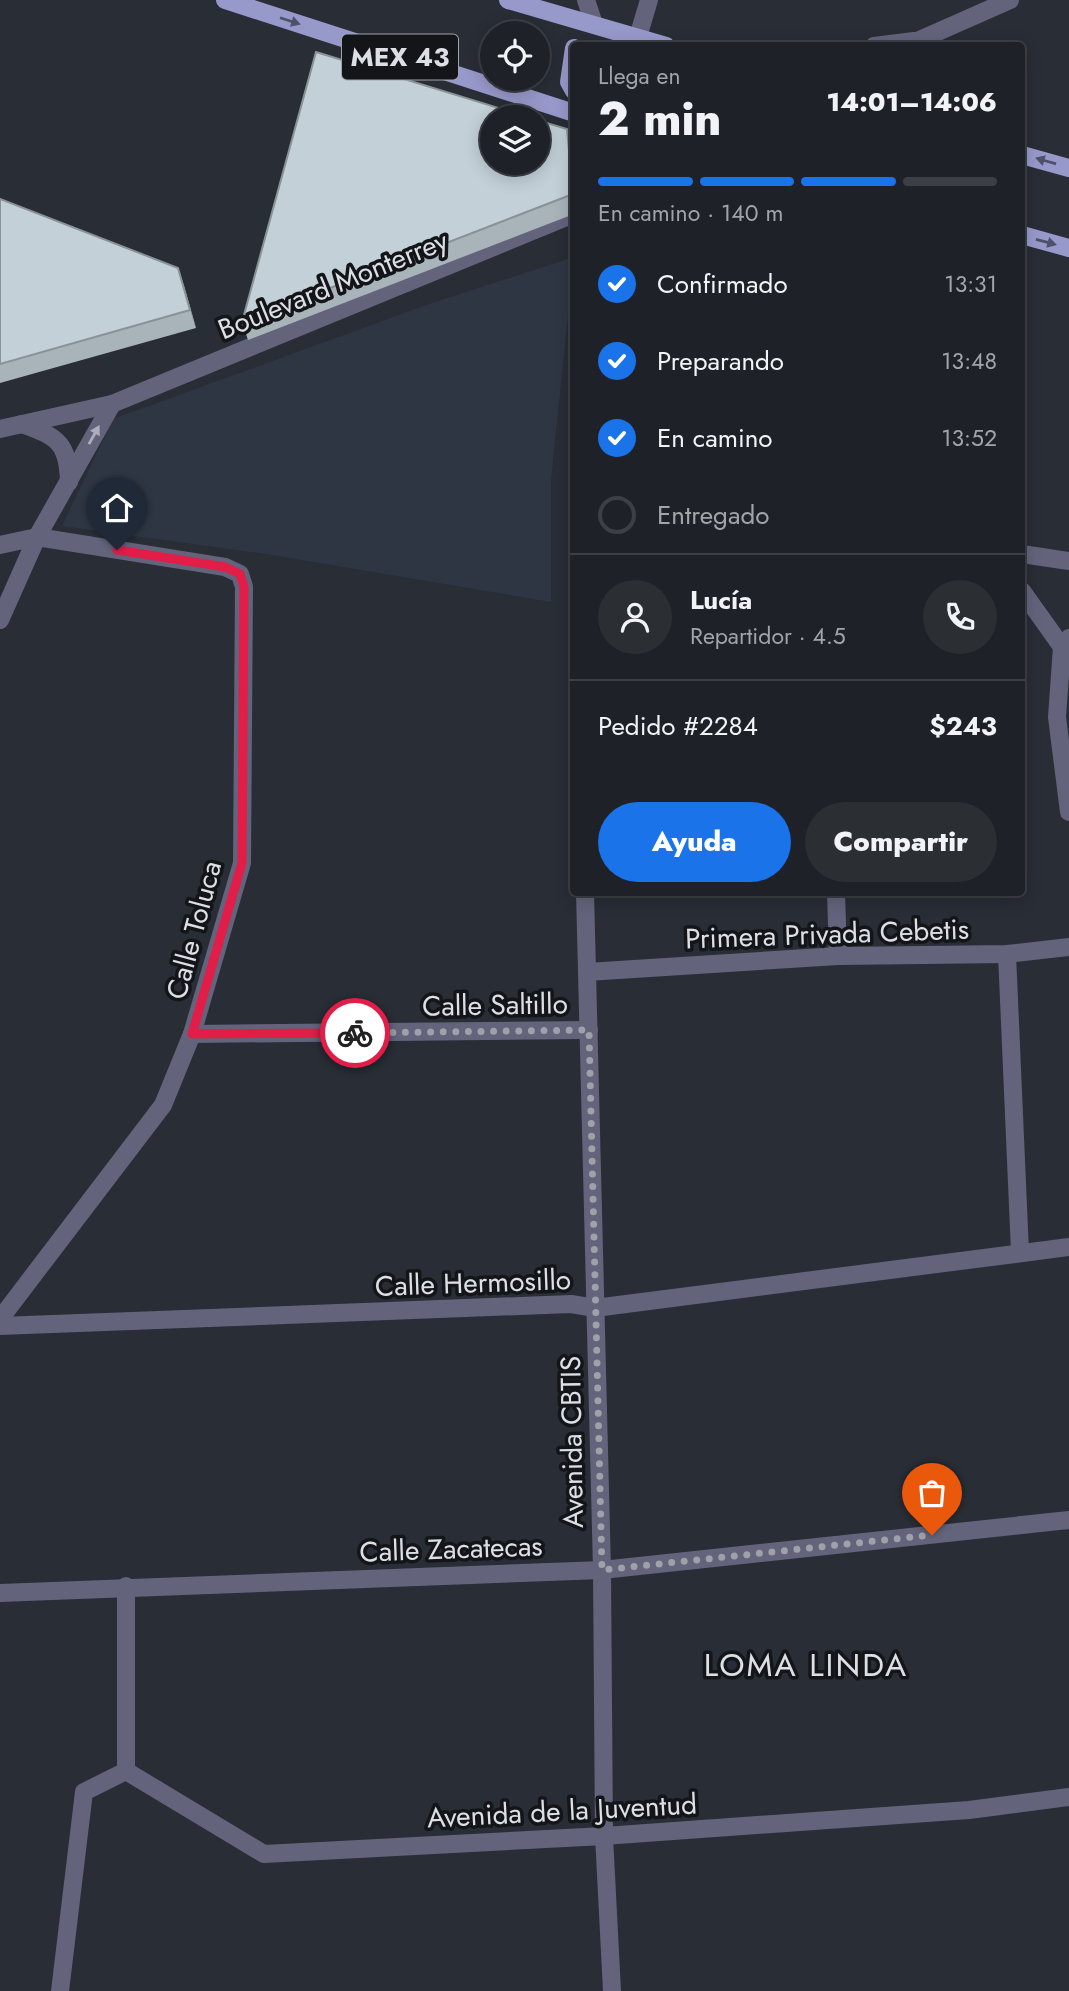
<!DOCTYPE html>
<html lang="es">
<head>
<meta charset="utf-8">
<style>
	:root { --surface:#1e2228; --page:#2b2f34; --text:#f1f3f6; --muted:#a1a4a8; --line:#3c3f45; --accent:#1a73e8 }
	body { margin:0; font-family:Jost,sans-serif; background:var(--page); color:var(--text); height:100vh; display:flex; flex-direction:column; font-size:26px; white-space:nowrap }
	* { box-sizing:border-box; margin:0 }
	p { font-size:23px; color:var(--muted) }
	.icon { flex:none; width:38px; height:38px; fill:none; stroke:currentColor; stroke-width:2; stroke-linecap:round; stroke-linejoin:round }
	.map { position:relative; flex:1; overflow:hidden }
	.sheet { position:absolute; left:570px; top:42px; width:455px; height:854px; display:flex; flex-direction:column; background:var(--surface); border-radius:7px; box-shadow:0 4px 18px #0003,0 0 0 2px var(--line) }
	.sheet>* { flex:none }
	.controls { position:absolute; left:480px; top:21px; display:grid; gap:14px }
	.controls a { display:grid; place-items:center; width:70px; height:70px; border-radius:50%; background:var(--surface); box-shadow:0 4px 18px #0003,0 0 0 2px var(--line); font-size:35px }
	.pin { position:absolute; display:grid; place-items:center; width:60px; height:60px; color:#fff; margin:-72px -30px; border-radius:50% 50% 50% 0; rotate:-45deg; box-shadow:0 0 7px #0007 }
	.pin .icon { rotate:45deg }
	.courier { position:absolute; display:grid; place-items:center; width:70px; height:70px; margin:-35px; border:5px solid #e11d48; border-radius:50%; background:#fff; color:#222; box-shadow:0 2px 9px #0007 }
	.summary em { font-style:normal; font-weight:800 }
	.summary div { display:flex; flex-direction:column-reverse }
	.summary { display:flex; align-items:center; justify-content:space-between; height:119px; padding:0 28px }
	h1 { font-size:46px; font-weight:800; line-height:52px }
	.bar { display:grid; grid-template-columns:repeat(4,1fr); gap:10px 7px; align-content:center; height:84px; padding:0 28px }
	.bar i { height:9px; border-radius:5px; background:var(--line) }
	.bar .current { background:var(--accent) }
	.bar p { grid-column:span 4 }
	.line { display:flex; align-items:center; gap:18px; padding:0 28px; border-top:2px solid var(--line) }
	.line div { flex:1 }
	.round { display:grid; place-items:center; flex:none; width:74px; height:74px; border-radius:37px; background:var(--page) }
	ol { padding:0 28px; list-style:none }
	li { display:flex; align-items:center; gap:21px; height:77px }
	li p { margin-inline-start:auto }
	li .icon { padding:7px; border-radius:50%; background:var(--accent); color:#fff; stroke-width:4 }
	li:last-child { color:var(--muted) }
	li i { width:38px; height:38px; border:4px solid var(--line); border-radius:50% }
	.action { display:flex; gap:14px; margin-top:auto; padding:14px 28px }
	.action a { flex:1; height:80px; border-radius:42px; background:var(--accent); color:#fff; font-size:28px; font-weight:800; line-height:80px; text-align:center }
	.action a+a { background:var(--page); color:var(--text) }
	.map>svg:first-child { display:block }
</style>
</head>
<body>
<div class="map">
<svg width="1069" height="1991" viewBox="0 0 1069 1991">
	<rect width="100%" height="100%" fill="#282d36"/>
	<path fill="#2e3644" d="M574,257L551,480V602L266,554L62,526L113,419L429,304Z"/>
	<g fill="none" stroke-linecap="round" stroke-linejoin="round">
		<g stroke="#63637c" stroke-width="18">
			<path d="M586,0L594,24"/>
			<path d="M638,37L649,0"/>
			<path d="M874,46L914,41"/>
			<path d="M906,46L1010,0"/>
			<path d="M1022,554L1069,561"/>
			<path d="M1022,591L1062,647"/>
			<path d="M0,620L37,537L225,567L240,574L244,587L242,863L192,1034L163,1105L0,1319"/>
			<path d="M1069,638L1062,647L1057,717L1069,812"/>
			<path d="M836,892L838,956"/>
			<path d="M1007,954L1020,1252"/>
			<path d="M587,972L838,956L1007,954L1069,947"/>
			<path d="M192,1034L589,1030"/>
			<path d="M0,1326L571,1304L595,1308L1069,1247"/>
			<path d="M126,1586V1771"/>
			<path d="M0,1593L602,1570L1069,1520"/>
			<path d="M126,1771L264,1854L604,1836L969,1810L1069,1797"/>
			<path d="M60,1991L84,1792L126,1771"/>
		</g>
		<g stroke="#63637c" stroke-width="18">
			<path d="M22,424C58,437 68,443 69,482"/>
			<path d="M0,429L112,404L574,214"/>
			<path d="M0,545L37,537L112,404"/>
			<path d="M585,892L602,1570L604,1836L612,1991"/>
		</g>
		<g stroke="#9899cb" stroke-width="18">
			<path d="M225,0L574,113"/>
			<path d="M508,0L666,46"/>
			<path d="M574,48L569,82L574,91"/>
			<path d="M1022,155L1069,168"/>
			<path d="M1022,235L1069,248"/>
		</g>
	</g>
	<g fill="#a8b3ba">
		<path d="M567,129L573,147L574,154V214L248,340L242,322Z"/>
		<path d="M0,199L178,268L184,286L196,328L0,383Z"/>
	</g>
	<g fill="#889297">
		<path d="M567,129L573,147L574,198L573,194Z"/>
		<path d="M178,268L184,286L196,328L190,310Z"/>
	</g>
	<g fill="#c3d0d8" stroke="#889297" stroke-width="2">
		<path d="M316,52L528,117H492V163H537V120L567,129L573,194L242,322Z"/>
		<path d="M0,199L178,268L190,310L0,364Z"/>
	</g>
	<defs><path id="oneway-solid" d="M-6-.8H1V-3.2L6.5 0L1 3.2V.8H-6Z" transform="scale(1.75)"/></defs>
	<g fill="#4f5069">
		<use href="#oneway-solid" transform="translate(290 21) rotate(18)"/>
		<use href="#oneway-solid" transform="translate(1046 161) rotate(-164)"/>
		<use href="#oneway-solid" transform="translate(1046 242) rotate(15)"/>
	</g>
	<use fill="#acaebc" href="#oneway-solid" transform="translate(94 435) rotate(-61)"/>
	<g fill="none" stroke-linecap="round" stroke-linejoin="round">
		<path stroke="#9da1a8" stroke-width="7" stroke-dasharray="0 12.6" d="M355,1033L589,1030L602,1570L932,1535"/>
		<path stroke="#e11d48" stroke-width="9" d="M117,550L225,567L240,574L244,587L242,863L192,1034L355,1033"/>
	</g>
	<g text-anchor="middle" dominant-baseline="central" stroke-width="7" stroke-linejoin="round" paint-order="stroke">
		<rect fill="#131519" stroke="#a0a3a8" stroke-width="2" x="342" y="34.5" width="116" height="45" rx="5"/>
		<g font-size="26" font-weight="bold" fill="#dce0e6">
			<text x="400" y="57">MEX 43</text>
		</g>
		<g font-size="28" fill="#dce0e6" stroke="#131519">
			<text transform="translate(333 285) rotate(-22)">Boulevard Monterrey</text>
			<text transform="translate(194 930) rotate(-75)">Calle Toluca</text>
			<text transform="translate(827 934) rotate(-2)">Primera Privada Cebetis</text>
			<text transform="translate(495 1005) rotate(-1)">Calle Saltillo</text>
			<text transform="translate(473 1283) rotate(-2)">Calle Hermosillo</text>
			<text transform="translate(572 1442) rotate(-91)">Avenida CBTIS</text>
			<text transform="translate(451 1549) rotate(-2)">Calle Zacatecas</text>
			<text transform="translate(562 1811) rotate(-3)">Avenida de la Juventud</text>
		</g>
		<g font-size="32" letter-spacing="2" fill="#dce0e6" stroke="#131519">
			<text x="806" y="1665">LOMA LINDA</text>
		</g>
	</g>
</svg>
<div class="controls">
<a><svg class="icon" aria-label="locate" viewBox="0 0 24 24"><circle cx="12" cy="12" r="6"/><path d="M12 2v4M12 18v4M2 12h4M18 12h4"/></svg></a>
<a><svg class="icon" aria-label="layers" viewBox="0 0 24 24"><path d="M12 4l9 5-9 5-9-5zM3 14l9 5 9-5"/></svg></a>
</div>
<div class="pin" style="left:932px;top:1535px;background:#ea580c"><svg class="icon" aria-label="bag" viewBox="0 0 24 24"><path d="M5 8h14l-1 12H6zM9 8a3 3 0 0 1 6 0"/></svg></div>
<div class="pin" style="left:117px;top:550px;background:#1f2937"><svg class="icon" aria-label="home" viewBox="0 0 24 24"><path d="M3 11l9-7 9 7M6 9v11h12V9"/></svg></div>
<div class="courier" style="left:355px;top:1033px"><svg class="icon" aria-label="bike" viewBox="0 0 24 24"><circle cx="6" cy="16" r="4"/><circle cx="18" cy="16" r="4"/><path d="M6 16l4-8h5l3 8M10 8l3 8H6M13 5h3"/></svg></div>
<section class="sheet">
<div class="summary"><div><h1>2 min</h1><p>Llega en</p></div><em>14:01–14:06</em></div>
<div class="bar"><i class="current"></i><i class="current"></i><i class="current"></i><i></i><p>En camino · 140 m</p></div>
<ol>
<li><svg class="icon" aria-label="check" viewBox="0 0 24 24"><path d="M5 12l5 5 9-10"/></svg>Confirmado<p>13:31</p></li>
<li><svg class="icon" aria-label="check" viewBox="0 0 24 24"><path d="M5 12l5 5 9-10"/></svg>Preparando<p>13:48</p></li>
<li><svg class="icon" aria-label="check" viewBox="0 0 24 24"><path d="M5 12l5 5 9-10"/></svg>En camino<p>13:52</p></li>
<li><i></i>Entregado</li>
</ol>
<div class="line" style="height:126px"><a class="round"><svg class="icon" aria-label="person" viewBox="0 0 24 24"><circle cx="12" cy="8" r="4"/><path d="M4 21q1-7 8-7t8 7"/></svg></a><div><b>Lucía</b><p>Repartidor · 4.5</p></div><a class="round"><svg class="icon" aria-label="phone" viewBox="0 0 24 24"><path d="M5 4h4l2 5-3 2q2 4 5 5l2-3 5 2v4C11 20 4 13 5 4z"/></svg></a></div>
<div class="line" style="height:91px"><div>Pedido #2284</div><b>$243</b></div>
<div class="action"><a>Ayuda</a><a>Compartir</a></div>
</section>
</div>
</body>
</html>
